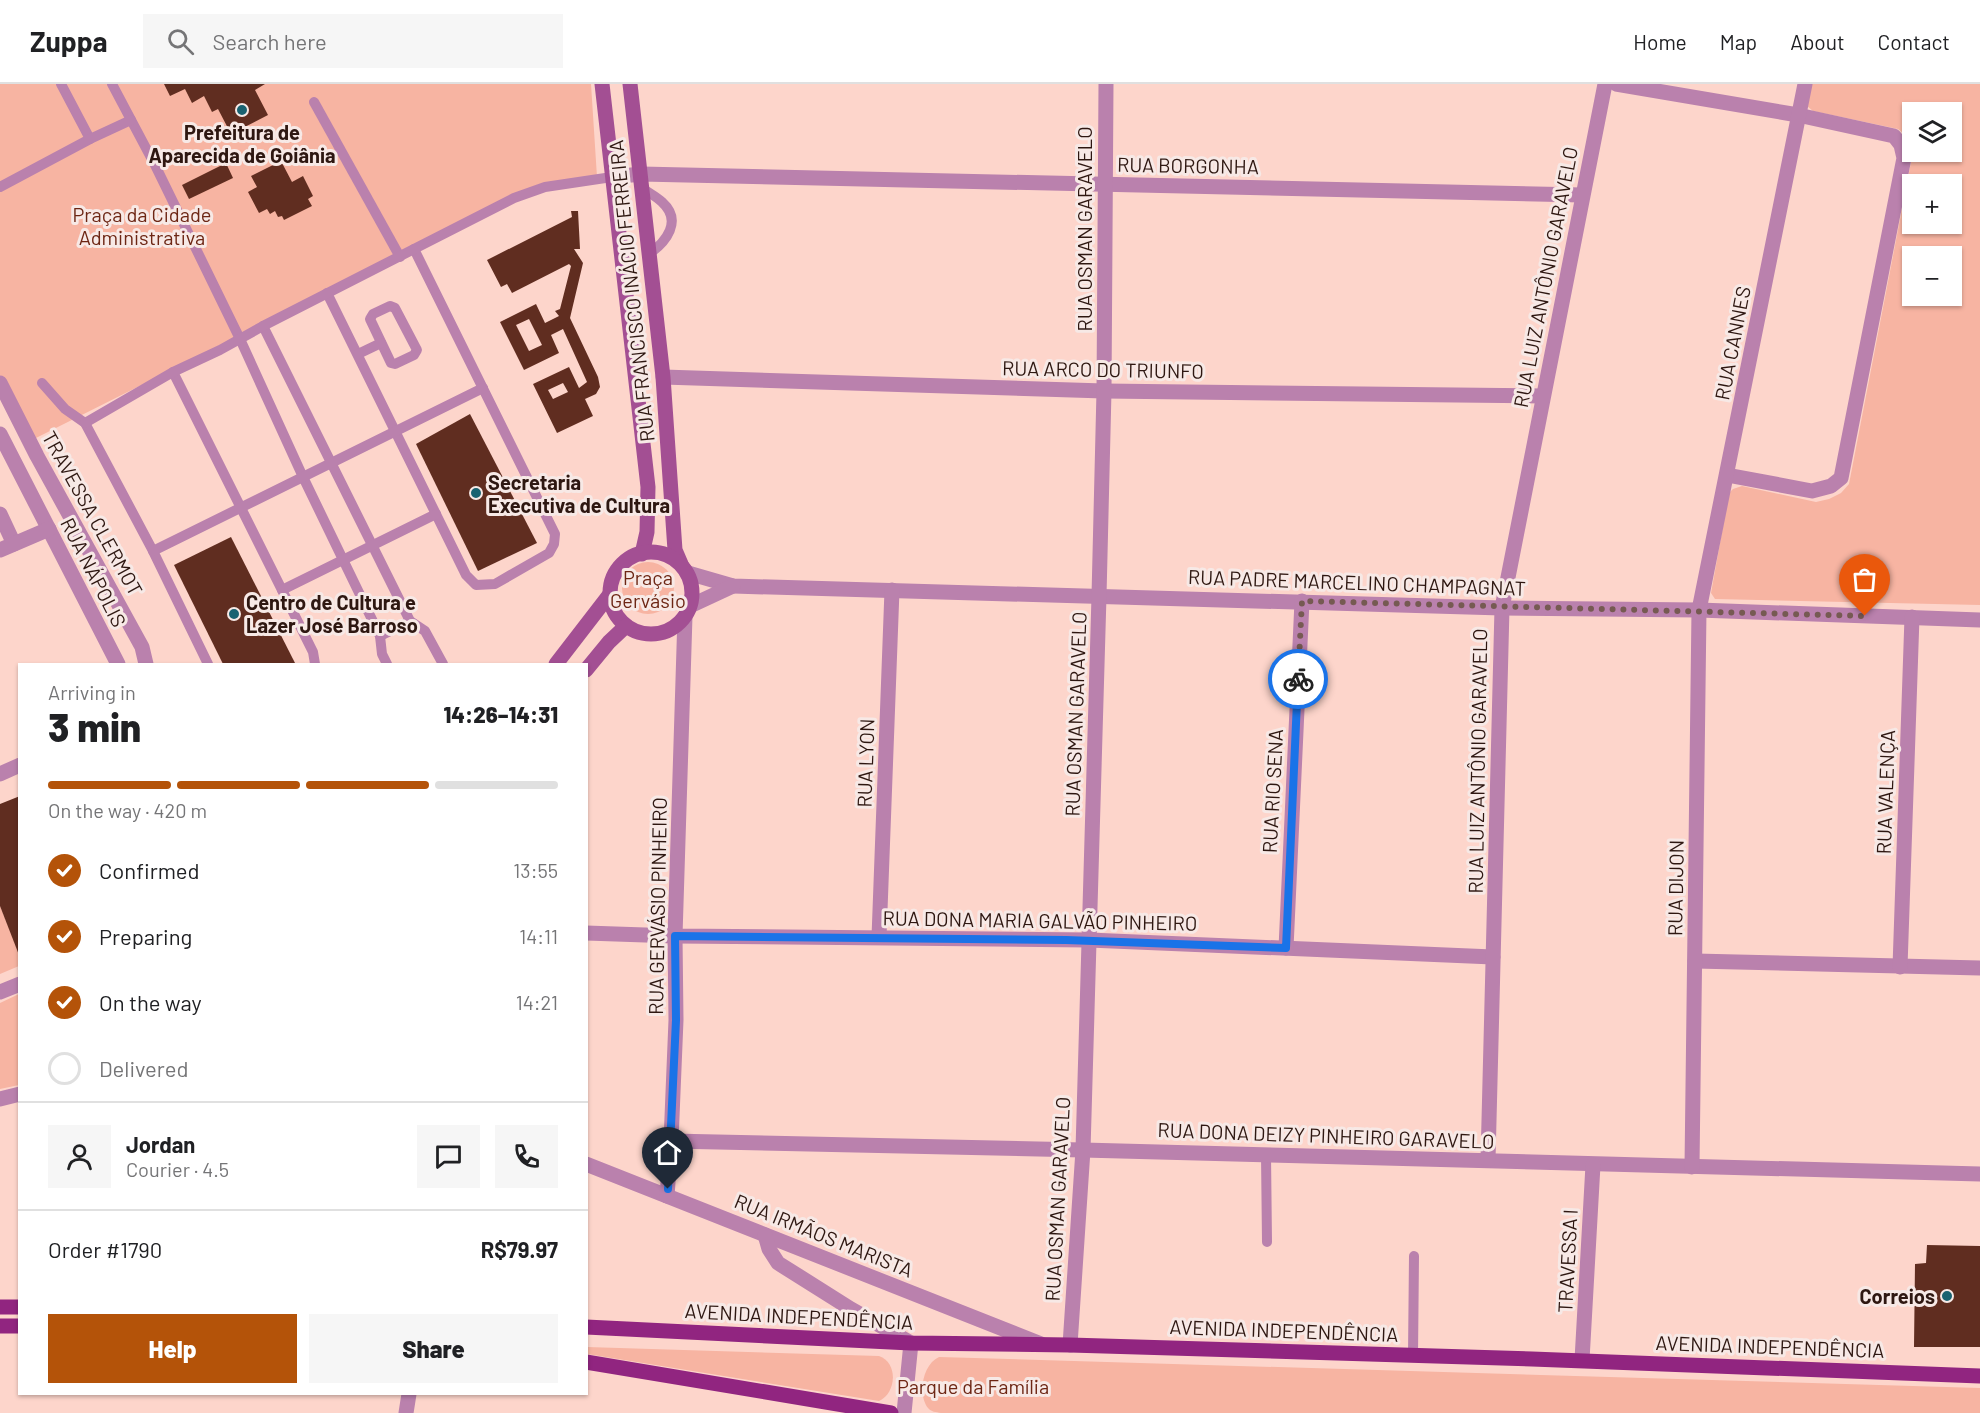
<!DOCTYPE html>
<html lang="en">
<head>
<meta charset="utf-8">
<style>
	:root { --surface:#fff; --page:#f6f6f6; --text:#202124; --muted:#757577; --line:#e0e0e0; --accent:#b45309 }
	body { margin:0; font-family:Barlow,sans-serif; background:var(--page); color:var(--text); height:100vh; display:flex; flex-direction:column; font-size:22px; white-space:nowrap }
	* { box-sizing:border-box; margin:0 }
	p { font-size:20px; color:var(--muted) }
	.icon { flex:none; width:33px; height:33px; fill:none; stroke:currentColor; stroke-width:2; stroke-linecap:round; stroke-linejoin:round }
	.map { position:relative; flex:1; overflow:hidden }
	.sheet { position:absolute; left:18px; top:579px; width:570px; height:732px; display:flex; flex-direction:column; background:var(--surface); border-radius:0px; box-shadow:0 2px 4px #0004 }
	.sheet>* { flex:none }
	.controls { position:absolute; left:1902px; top:18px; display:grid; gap:12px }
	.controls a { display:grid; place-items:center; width:60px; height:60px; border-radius:0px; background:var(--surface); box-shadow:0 2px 4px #0004; font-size:30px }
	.pin { position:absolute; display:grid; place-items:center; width:51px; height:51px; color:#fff; margin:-62px -26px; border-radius:50% 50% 50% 0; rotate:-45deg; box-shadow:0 0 6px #0007 }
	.pin .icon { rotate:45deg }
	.courier { position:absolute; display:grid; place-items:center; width:60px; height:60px; margin:-30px; border:4px solid #1a73e8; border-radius:50%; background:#fff; color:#222; box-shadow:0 2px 8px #0007 }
	.overview em { font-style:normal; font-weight:800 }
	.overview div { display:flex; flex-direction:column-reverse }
	.overview { display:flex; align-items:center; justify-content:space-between; height:102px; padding:0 30px }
	h1 { font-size:39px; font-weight:800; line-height:45px }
	.bar { display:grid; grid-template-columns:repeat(4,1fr); gap:9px 6px; align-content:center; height:72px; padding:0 30px }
	.bar i { height:8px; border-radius:4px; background:var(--line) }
	.bar .selected { background:var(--accent) }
	.bar p { grid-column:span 4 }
	.line { display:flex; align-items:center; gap:15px; padding:0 30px; border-top:2px solid var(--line) }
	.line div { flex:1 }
	.round { display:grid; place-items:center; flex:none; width:63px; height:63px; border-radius:0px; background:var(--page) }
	ol { padding:0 30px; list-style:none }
	li { display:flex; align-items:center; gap:18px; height:66px }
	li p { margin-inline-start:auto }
	li .icon { padding:6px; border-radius:50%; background:var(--accent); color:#fff; stroke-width:4 }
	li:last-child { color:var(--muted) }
	li i { width:33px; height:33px; border:3px solid var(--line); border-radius:50% }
	.primary-button { display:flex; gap:12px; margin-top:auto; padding:12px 30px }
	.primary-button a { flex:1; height:69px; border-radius:0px; background:var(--accent); color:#fff; font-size:24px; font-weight:800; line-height:69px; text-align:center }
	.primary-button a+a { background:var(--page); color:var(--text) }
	header { display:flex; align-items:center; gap:36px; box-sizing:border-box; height:84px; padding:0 30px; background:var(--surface); border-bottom:2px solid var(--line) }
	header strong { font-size:28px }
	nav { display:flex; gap:33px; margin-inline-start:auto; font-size:21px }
	.search { width:420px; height:54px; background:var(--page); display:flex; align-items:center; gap:15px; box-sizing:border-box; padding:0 21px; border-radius:0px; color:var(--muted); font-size:22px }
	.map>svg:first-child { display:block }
</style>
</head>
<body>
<header>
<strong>Zuppa</strong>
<div class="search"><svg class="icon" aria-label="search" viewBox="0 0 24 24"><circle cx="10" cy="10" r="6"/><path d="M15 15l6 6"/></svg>Search here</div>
<nav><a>Home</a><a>Map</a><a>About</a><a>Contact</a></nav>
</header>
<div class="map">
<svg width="1980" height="1329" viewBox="0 0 1980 1329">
	<rect width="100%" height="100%" fill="#fdd5cb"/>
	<g fill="#f7b4a2" fill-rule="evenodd">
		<path d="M0,0H591L597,93L558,99L474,134L30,357L0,298Z"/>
		<path d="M1808,0H1980V521L1715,515L1711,509L1729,409L1733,405L1742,402L1816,418L1829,415L1841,409L1849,400L1913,68H1952V28H1912V66L1908,53L1898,45L1813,27L1807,22ZM1912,100H1952V140H1912ZM1912,172H1952V212H1912Z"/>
		<circle cx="648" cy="504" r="26"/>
		<path d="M0,822L20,871L19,882L0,890Z"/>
		<path d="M19,910V1001L0,1005V919Z"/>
		<path d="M587,1263L879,1272C899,1279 896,1310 879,1317L587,1270Z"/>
		<path d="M939,1273L1980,1304V1329H941C936,1328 931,1328 928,1324C917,1310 923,1280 939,1273Z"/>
	</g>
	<g fill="#602d20" fill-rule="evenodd">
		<path d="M164,0H265L255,6L268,31L231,50L218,25L212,28L204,12L192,19L185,5L170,12Z"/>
		<path d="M281,77L292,98L303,92L313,112L308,115L312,122L284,136L282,132L278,133L275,127L270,130L267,125L259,129L248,108L257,103L251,92Z"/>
		<path d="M226,79L233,94L189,115L182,101Z"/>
		<path d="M571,127H578L580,165H574L583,179L570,234L598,293L600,303L596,310L585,315L593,332L557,349L533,300L569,283L579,304L587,298L563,245L551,251L559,269L524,286L500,238L536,220L545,239L559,232L555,227L560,225L571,182L569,180L512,209L507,200L501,203L487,176L572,133ZM529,235L542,261L529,267L516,241ZM563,299L568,308L553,315L548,306Z"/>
		<path d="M470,330L537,459L478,487L416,360Z"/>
		<path d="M231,453L295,579L293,580H223L174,481Z"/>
		<path d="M20,712V871H19L0,822V720Z"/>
		<path d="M1927,1161L1980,1162V1263H1914L1915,1180L1926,1179Z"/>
	</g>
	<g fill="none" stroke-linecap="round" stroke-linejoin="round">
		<g stroke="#ba81ad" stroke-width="10">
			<path d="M61,0L90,55"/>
			<path d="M112,0L156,83L240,255L303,393L380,552L382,570L387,580"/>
			<path d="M314,18L400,173"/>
			<path d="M0,103L90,55L131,36"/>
			<path d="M642,104C649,109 657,113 662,118C683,137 666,158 649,170"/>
			<path d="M327,209L466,491L476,501L495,500L549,469L554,460L555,450L414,165"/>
			<path d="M390,222L395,224L417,266L414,271L395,280L391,279L370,235L373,230Z"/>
			<path d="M263,242L410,537L425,547L443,580"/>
			<path d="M358,270L381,259"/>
			<path d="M173,288L313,568L315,580"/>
			<path d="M42,299L65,325L85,339L153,467L208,580"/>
			<path d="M85,339L173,288L220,266L263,242L514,114L545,103L612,93"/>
			<path d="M153,467L483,304"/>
			<path d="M282,506L436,430"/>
			<path d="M380,552L410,537"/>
			<path d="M1266,1071L1267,1158"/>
			<path d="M1413,1271L1414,1172"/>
		</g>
		<g stroke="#ba81ad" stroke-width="15">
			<path d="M1616,0L1798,31L1894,52L1901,61L1904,74L1841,394L1831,402L1812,407L1727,391"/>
			<path d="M612,93L641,90L1582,111"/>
			<path d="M663,293L1104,307L1543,312"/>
			<path d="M0,299L37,372L142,563L146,580"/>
			<path d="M0,350L118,580"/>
			<path d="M0,430L14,460"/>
			<path d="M0,466L49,445"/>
			<path d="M688,489L733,502L1502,524L1699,526L1980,536"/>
			<path d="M690,522L733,502"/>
			<path d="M0,690L20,681"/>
			<path d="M586,849L675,852L1089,856L1493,873"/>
			<path d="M879,853L892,506"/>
			<path d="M1286,864L1302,517"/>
			<path d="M1695,877L1980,884"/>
			<path d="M1900,883L1912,533"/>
			<path d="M0,908L20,900"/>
			<path d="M0,1015L20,1010"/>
			<path d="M671,1057L1083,1066L1980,1090"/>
			<path d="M1488,1076L1502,524L1605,0"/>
			<path d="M586,1080L1041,1260"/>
			<path d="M1692,1083L1699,526L1805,0"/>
			<path d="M667,1112L671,1057L676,936L675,852L685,532"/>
			<path d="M765,1151L769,1165L778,1179L851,1225L911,1259L904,1329"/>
			<path d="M1070,1261L1083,1066L1099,512L1104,307L1106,0"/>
			<path d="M1582,1276L1593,1081"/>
			<path d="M406,1329L409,1310"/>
		</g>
		<g stroke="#a34f93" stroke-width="15">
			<path d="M602,0L648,403L647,448L642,470"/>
			<path d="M630,0L663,293L675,466L681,480"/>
			<circle cx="651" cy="509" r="41"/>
			<path d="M556,580L610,510"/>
			<path d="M586,586L609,558L626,542"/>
		</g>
		<g stroke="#912580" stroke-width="15">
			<path d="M0,1223H20"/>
			<path d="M0,1242H20"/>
			<path d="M586,1243L911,1259L1070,1261L1532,1275L1980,1292"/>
			<path d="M586,1278L891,1329"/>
		</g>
	</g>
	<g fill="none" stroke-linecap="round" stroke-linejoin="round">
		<path stroke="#765a52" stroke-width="6" stroke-dasharray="0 10.8" d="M1298,595L1302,517L1865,532"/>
		<path stroke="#1a73e8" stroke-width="8" d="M668,1105L676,936L675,852L1066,856L1286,864L1298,595"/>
	</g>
	<g fill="#196271" stroke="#f7e9e6" stroke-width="2">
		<circle cx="242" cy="26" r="6"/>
		<circle cx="476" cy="409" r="6"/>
		<circle cx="234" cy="530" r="6"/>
		<circle cx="1947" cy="1212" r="6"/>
	</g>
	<g text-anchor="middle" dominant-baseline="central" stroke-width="6" stroke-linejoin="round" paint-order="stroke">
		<g font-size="20" font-weight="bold" fill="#2e1711" stroke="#f7e9e6" text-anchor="start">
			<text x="242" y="48" text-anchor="middle">Prefeitura de<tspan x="242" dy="23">Aparecida de Goiânia</tspan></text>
			<text x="488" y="398">Secretaria<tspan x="488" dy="23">Executiva de Cultura</tspan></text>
			<text x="246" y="518">Centro de Cultura e<tspan x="246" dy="23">Lazer José Barroso</tspan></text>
			<text x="1935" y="1212" text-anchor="end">Correios</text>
		</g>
		<g font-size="20" fill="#2e1711" stroke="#f7e9e6">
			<text transform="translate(1188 81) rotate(1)">RUA BORGONHA</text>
			<text transform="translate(1084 145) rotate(-90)">RUA OSMAN GARAVELO</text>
			<text transform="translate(1545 193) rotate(-79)">RUA LUIZ ANTÔNIO GARAVELO</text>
			<text transform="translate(631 207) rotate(-96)">RUA FRANCISCO INÁCIO FERREIRA</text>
			<text transform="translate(1732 259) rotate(-79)">RUA CANNES</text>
			<text transform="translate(1103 285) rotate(1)">RUA ARCO DO TRIUNFO</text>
			<text transform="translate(93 429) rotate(61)">TRAVESSA CLERMOT</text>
			<text transform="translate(94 488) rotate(63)">RUA NÁPOLIS</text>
			<text transform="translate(1357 498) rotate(2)">RUA PADRE MARCELINO CHAMPAGNAT</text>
			<text transform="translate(1075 630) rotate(-88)">RUA OSMAN GARAVELO</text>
			<text transform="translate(1477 677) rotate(-89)">RUA LUIZ ANTÔNIO GARAVELO</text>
			<text transform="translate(865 679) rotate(-88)">RUA LYON</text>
			<text transform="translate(1272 707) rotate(-87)">RUA RIO SENA</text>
			<text transform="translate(1885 708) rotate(-88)">RUA VALENÇA</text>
			<text transform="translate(1675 804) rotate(-89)">RUA DIJON</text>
			<text transform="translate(657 822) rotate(-89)">RUA GERVÁSIO PINHEIRO</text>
			<text transform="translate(1040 836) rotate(1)">RUA DONA MARIA GALVÃO PINHEIRO</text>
			<text transform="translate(1326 1051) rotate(2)">RUA DONA DEIZY PINHEIRO GARAVELO</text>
			<text transform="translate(1057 1115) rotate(-87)">RUA OSMAN GARAVELO</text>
			<text transform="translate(824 1151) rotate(22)">RUA IRMÃOS MARISTA</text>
			<text transform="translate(1567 1177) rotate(-87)">TRAVESSA I</text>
			<text transform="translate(799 1232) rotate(3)">AVENIDA INDEPENDÊNCIA</text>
			<text transform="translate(1284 1246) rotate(2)">AVENIDA INDEPENDÊNCIA</text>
			<text transform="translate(1770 1262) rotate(2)">AVENIDA INDEPENDÊNCIA</text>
		</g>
		<g font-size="20" fill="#6d2614" stroke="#f7e9e6">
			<text x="142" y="130">Praça da Cidade<tspan x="142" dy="23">Administrativa</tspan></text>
			<text x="648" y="493">Praça<tspan x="648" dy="23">Gervásio</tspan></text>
			<text x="973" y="1302">Parque da Família</text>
		</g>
	</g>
</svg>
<div class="controls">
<a><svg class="icon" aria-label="layers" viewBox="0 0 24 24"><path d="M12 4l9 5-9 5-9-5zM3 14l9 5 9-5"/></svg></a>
<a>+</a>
<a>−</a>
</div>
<div class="pin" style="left:1865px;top:532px;background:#ea580c"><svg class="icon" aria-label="bag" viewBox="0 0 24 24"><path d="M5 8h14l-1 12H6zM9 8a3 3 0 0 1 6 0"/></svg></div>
<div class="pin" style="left:668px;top:1105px;background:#1f2937"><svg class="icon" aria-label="home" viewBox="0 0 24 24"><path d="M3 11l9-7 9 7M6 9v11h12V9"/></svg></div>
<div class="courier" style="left:1298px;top:595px"><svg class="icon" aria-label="bike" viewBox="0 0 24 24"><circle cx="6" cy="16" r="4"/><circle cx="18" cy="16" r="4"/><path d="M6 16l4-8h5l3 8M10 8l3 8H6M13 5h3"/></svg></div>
<section class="sheet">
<div class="overview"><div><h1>3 min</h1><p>Arriving in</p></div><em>14:26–14:31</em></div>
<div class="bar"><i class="selected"></i><i class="selected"></i><i class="selected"></i><i></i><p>On the way · 420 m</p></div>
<ol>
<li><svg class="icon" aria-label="check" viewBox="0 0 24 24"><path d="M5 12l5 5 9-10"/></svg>Confirmed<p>13:55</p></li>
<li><svg class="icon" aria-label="check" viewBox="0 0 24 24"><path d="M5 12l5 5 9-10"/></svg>Preparing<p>14:11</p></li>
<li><svg class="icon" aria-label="check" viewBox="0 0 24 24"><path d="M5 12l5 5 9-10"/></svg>On the way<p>14:21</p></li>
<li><i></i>Delivered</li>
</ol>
<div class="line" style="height:108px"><a class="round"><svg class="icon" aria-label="person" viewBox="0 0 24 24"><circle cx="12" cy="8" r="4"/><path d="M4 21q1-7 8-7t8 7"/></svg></a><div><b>Jordan</b><p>Courier · 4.5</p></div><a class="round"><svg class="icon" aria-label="chat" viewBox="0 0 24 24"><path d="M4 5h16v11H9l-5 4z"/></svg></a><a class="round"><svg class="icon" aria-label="phone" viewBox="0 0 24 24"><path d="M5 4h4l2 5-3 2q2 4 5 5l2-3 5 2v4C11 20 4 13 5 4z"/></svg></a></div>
<div class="line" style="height:78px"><div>Order #1790</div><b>R$79.97</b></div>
<div class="primary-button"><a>Help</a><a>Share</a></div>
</section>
</div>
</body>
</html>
